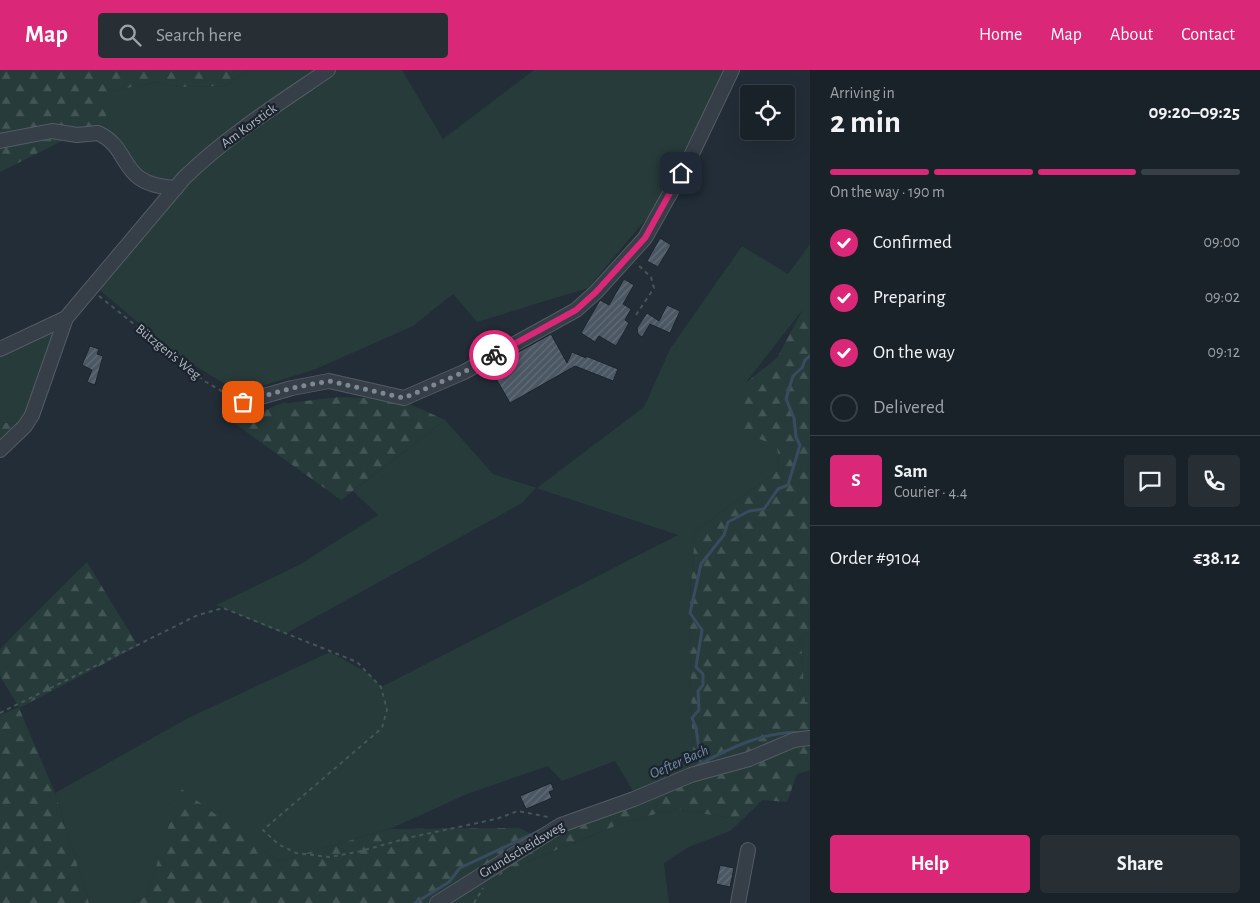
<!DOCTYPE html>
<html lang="en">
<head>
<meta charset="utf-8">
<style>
	:root { --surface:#1a2229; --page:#272f35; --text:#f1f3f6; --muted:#9fa4a8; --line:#383f46; --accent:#db2777 }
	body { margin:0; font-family:"Alegreya Sans",sans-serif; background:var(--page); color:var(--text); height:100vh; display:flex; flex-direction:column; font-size:19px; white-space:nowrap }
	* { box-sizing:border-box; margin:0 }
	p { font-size:16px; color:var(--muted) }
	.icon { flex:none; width:28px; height:28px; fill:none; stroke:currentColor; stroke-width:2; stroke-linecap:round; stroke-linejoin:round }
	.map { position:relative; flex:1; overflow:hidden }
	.drawer { display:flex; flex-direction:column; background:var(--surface); width:450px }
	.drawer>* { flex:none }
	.buttons { position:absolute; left:740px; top:15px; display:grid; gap:10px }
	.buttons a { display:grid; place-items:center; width:55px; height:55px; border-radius:5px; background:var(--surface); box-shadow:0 5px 20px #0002,0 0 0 1px var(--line); font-size:25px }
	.pin { position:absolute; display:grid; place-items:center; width:42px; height:42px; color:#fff; margin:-21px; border-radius:10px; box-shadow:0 2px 8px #0006 }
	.courier { position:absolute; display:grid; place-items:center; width:50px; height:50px; margin:-25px; border:4px solid #db2777; border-radius:50%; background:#fff; color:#222; box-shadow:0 1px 6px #0007 }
	.headline em { font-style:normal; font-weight:600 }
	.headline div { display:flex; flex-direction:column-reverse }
	.headline { display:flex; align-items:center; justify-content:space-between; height:85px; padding:0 20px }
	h1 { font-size:32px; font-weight:600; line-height:38px }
	.bar { display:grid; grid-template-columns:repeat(4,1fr); gap:8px 5px; align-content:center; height:60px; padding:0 20px }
	.bar i { height:6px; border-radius:4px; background:var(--line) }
	.bar .on { background:var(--accent) }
	.bar p { grid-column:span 4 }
	.line { display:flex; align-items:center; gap:12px; padding:0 20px; border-top:1px solid var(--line) }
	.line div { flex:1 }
	.round { display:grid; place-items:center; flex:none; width:52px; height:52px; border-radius:5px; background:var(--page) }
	ol { padding:0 20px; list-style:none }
	li { display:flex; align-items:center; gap:15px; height:55px }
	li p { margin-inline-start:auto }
	li .icon { padding:5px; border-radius:50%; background:var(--accent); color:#fff; stroke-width:4 }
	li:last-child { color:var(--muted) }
	li i { width:28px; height:28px; border:2px solid var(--line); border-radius:50% }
	.action { display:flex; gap:10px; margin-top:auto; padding:10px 20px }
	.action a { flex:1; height:58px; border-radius:5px; background:var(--accent); color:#fff; font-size:20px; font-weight:600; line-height:58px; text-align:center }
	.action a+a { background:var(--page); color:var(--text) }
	header { display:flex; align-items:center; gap:30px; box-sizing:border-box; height:70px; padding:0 25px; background:var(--accent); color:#fff }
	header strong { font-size:24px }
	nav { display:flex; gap:28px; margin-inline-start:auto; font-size:18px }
	.search { width:350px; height:45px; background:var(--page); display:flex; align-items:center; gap:12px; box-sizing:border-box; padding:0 18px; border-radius:5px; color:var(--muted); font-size:19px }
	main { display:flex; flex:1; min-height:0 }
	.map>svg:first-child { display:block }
</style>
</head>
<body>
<header>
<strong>Map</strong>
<div class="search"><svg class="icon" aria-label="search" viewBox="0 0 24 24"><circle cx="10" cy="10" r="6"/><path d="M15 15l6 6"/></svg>Search here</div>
<nav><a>Home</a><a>Map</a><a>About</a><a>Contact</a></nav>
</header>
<main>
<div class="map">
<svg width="810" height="833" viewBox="0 0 810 833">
	<defs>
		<pattern id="forest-firs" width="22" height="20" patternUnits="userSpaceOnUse" patternTransform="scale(1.25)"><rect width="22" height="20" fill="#273b3a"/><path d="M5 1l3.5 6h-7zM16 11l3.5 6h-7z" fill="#455"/></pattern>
		<pattern id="building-hatch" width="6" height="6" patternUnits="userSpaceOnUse" patternTransform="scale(1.25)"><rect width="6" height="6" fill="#4b5763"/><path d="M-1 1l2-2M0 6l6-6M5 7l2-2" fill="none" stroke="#626d78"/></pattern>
	</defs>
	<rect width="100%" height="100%" fill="#222d37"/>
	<g fill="#273b3a">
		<path d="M248,0H402L443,69L534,0H733L663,129L588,218L477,252L453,224L413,256L316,299L240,323L174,283L96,217L176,118L148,114L104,66V56L111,21L158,12L180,17L225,16Z"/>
		<path d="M810,174V234L804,238L743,316L777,377L780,399L695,462L689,540L693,696L635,724L615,691L562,711L548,696L467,724L390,759L278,791L180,719L147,826L132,833H89L55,723L188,648L330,582L368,603L381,617L678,465L536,418L522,433L285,564L216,535L299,495L378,445L353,421L445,350L493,404L537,418L644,337L670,279L742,176L788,204Z"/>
		<path d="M65,249L25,355L0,352V279Z"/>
		<path d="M810,561V632L805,633L801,570Z"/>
		<path d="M675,739L742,750L730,761L689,777L664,793L669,833H443L531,790L625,752Z"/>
	</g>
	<g fill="url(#forest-firs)">
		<path d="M0,0H248L225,16L180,17L157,12L112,21L104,56V66L68,68L0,102Z"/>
		<path d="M810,234V561L801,570L805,632H810V700L797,704L787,732L762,730L742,750L675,739L625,752L531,790L443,833H132L147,826L180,718L278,791L390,759L520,758L540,769L693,696L689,540L695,462L780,399L777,377L740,360L743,315L777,288L804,237Z"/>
		<path d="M339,327L399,329L445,350L341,430L234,353L280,334Z"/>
		<path d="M0,352L25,355L0,380Z"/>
		<path d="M87,492L138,576L19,638L55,723L89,833H0V645L19,637L0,606V579Z"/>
	</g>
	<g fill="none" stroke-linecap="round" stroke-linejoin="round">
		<g stroke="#394c5f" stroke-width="3">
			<path d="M701,694L696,658L692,648L699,640L698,621L703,615V604L696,597L702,560L690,543L701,494L724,465L728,452L749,441L764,439L778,419L788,415L800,375L796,367L794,348L786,329L793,306L802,298L805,290L810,286"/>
			<path d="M693,698C725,680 767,659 804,663"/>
			<path d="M415,833L449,812L460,798L543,759"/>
		</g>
	</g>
	<g fill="url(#building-hatch)" stroke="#1d252e">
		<path d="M660,168L671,175L658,197L647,191Z"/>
		<path d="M624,209L634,215L623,234L631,239L625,250L629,253L616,276L599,266L595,272L581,263L600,230L609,235Z"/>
		<path d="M667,235L680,241L670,263L650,254L642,267L638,264L637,258L647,243L659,251Z"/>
		<path d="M551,264L567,293L572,282L586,288V286L618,299L613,311L575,296L510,333L490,298Z"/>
		<path d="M90,276L99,279L97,284L103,286L95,315L87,312L92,300L82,295Z"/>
		<path d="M551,713L554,720L549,722L552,728L526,739L520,726Z"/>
		<path d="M720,795L734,798L730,817L716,814Z"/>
	</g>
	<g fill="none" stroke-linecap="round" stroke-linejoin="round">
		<g stroke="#535c65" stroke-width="16">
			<g id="minor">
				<path d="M0,71L52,61L77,65L98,63C134,80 116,115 176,118"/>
				<path d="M0,279L66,248"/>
				<path d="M243,332L292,318L329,311L404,328L464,302L576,240L596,222L645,168L689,90L732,0"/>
				<path d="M0,380L25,356L32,345L66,248L184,108C227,66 278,34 328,0"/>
				<path d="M437,833L561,755L634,729L691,705L749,689L794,670L810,668"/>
				<path d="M738,833L748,780"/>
			</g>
		</g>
		<g stroke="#445657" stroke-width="2" stroke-dasharray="4 4" stroke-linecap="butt">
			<path d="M99,226L206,312L232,327"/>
			<path d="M636,245L654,218L651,207L636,193"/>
			<path d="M0,643L198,545L223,538L357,592L381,617L387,640L382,658L263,760L278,774L296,783L329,787L357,782L412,767L496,749L518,741L548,747L550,749"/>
			<path d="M474,833L483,818"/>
		</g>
		<use href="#minor" stroke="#363e48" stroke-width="14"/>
	</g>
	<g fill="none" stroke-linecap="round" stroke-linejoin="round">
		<path stroke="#7e8893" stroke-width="5" stroke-dasharray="0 9" d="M243,332L292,318L329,311L404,328L464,302L494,285"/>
		<path stroke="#db2777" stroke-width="6" d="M494,285L576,240L596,222L645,168L681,103"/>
	</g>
	<g text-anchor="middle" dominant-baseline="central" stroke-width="4.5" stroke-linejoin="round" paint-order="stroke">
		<g font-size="14" fill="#b0b9c4" stroke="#1b232c">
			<text transform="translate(249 56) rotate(-36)">Am Korstick</text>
			<text transform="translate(168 282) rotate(39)">Bützgen's Weg</text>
			<text transform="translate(522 780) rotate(-31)">Grundscheidsweg</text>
		</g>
		<g font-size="15" font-style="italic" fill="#738ca6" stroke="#1b232c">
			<text transform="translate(679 692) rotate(-24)">Oefter Bach</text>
		</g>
	</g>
</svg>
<div class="buttons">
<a><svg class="icon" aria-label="locate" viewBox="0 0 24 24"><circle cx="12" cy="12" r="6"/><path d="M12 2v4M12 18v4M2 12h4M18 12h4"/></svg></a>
</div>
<div class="pin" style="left:243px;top:332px;background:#ea580c"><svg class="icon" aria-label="bag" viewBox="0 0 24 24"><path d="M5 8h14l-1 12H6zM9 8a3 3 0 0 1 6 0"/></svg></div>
<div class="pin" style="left:681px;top:103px;background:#1f2937"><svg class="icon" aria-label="home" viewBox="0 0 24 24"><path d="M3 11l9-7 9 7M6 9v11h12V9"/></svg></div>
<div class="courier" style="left:494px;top:285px"><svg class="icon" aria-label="bike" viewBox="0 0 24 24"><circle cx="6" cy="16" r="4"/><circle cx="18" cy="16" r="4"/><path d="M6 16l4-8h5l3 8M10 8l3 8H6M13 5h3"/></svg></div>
</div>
<section class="drawer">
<div class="headline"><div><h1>2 min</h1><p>Arriving in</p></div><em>09:20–09:25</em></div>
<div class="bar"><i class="on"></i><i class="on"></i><i class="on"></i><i></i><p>On the way · 190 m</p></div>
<ol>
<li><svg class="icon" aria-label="check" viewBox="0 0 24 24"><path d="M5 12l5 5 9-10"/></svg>Confirmed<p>09:00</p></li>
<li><svg class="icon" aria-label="check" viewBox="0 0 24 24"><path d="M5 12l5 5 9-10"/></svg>Preparing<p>09:02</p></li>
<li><svg class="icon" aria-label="check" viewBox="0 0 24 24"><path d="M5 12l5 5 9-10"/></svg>On the way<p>09:12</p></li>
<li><i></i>Delivered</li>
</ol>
<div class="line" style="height:90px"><b class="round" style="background:var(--accent);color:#fff">S</b><div><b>Sam</b><p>Courier · 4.4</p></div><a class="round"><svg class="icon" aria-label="chat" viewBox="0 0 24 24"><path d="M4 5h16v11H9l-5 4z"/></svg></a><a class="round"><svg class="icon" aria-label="phone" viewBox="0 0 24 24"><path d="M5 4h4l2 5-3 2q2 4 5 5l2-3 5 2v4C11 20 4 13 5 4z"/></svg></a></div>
<div class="line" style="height:65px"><div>Order #9104</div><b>€38.12</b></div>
<div class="action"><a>Help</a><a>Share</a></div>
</section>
</main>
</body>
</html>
